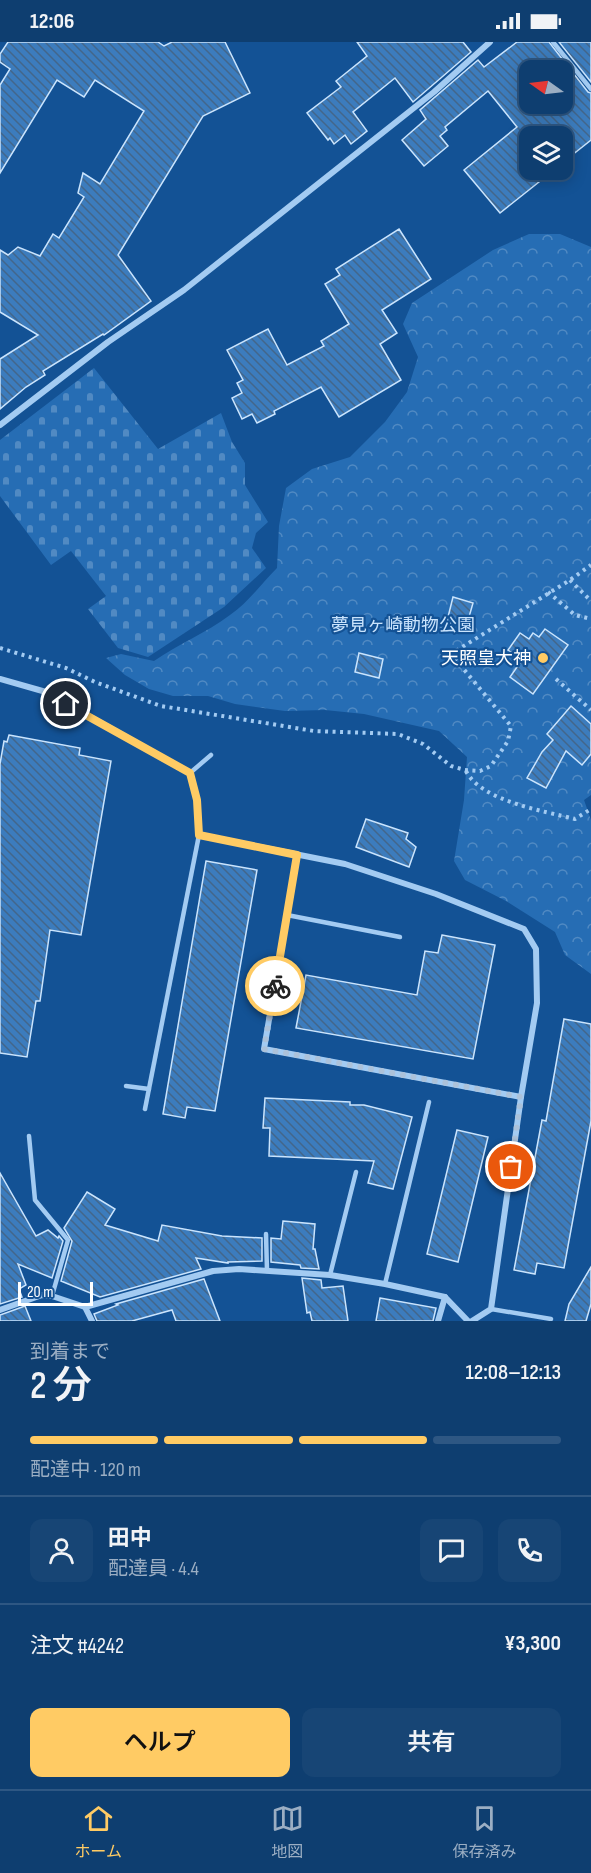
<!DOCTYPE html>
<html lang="ja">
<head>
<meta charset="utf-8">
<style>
	:root { --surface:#0e3e70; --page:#174575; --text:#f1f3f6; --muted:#9baec3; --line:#2e5783; --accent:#ffcb64 }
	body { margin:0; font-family:"Sofia Sans Condensed","Noto Sans JP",sans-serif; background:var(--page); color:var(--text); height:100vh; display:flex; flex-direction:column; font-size:22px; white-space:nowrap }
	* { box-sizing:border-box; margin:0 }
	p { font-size:20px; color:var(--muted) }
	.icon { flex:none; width:33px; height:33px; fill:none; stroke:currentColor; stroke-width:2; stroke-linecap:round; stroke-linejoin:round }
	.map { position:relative; height:1279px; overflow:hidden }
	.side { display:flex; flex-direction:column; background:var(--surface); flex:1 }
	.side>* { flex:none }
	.needle { width:39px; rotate:284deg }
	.fabs { position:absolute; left:519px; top:18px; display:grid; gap:12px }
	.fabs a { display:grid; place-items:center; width:54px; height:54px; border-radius:12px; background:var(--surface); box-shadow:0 3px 15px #0003,0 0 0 2px var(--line); font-size:30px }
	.scale { position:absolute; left:18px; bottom:15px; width:75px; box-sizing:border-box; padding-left:6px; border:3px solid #fff; border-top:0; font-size:16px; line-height:21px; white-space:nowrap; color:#fff; -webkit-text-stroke:4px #135295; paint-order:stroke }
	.pin { position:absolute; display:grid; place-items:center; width:51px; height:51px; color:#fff; margin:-26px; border:3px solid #fff; border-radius:50%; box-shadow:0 2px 6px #0007 }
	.courier { position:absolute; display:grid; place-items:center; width:60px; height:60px; margin:-30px; border:4px solid #ffcb64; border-radius:50%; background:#fff; color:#222; box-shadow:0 2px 8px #0007 }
	.summary em { font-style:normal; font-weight:600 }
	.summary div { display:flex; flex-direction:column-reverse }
	.summary { display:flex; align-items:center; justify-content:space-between; height:102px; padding:0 30px }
	h1 { font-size:39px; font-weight:600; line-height:45px }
	.bar { display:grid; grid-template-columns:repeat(4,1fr); gap:9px 6px; align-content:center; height:72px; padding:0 30px }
	.bar i { height:8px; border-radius:4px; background:var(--line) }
	.bar .on { background:var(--accent) }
	.bar p { grid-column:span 4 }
	.line { display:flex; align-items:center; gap:15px; padding:0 30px; border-top:2px solid var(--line) }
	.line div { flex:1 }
	.round { display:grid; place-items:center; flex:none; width:63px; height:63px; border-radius:12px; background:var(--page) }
	.action { display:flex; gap:12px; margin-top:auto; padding:12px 30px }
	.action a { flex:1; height:69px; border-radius:12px; background:var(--accent); color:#111; font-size:24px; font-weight:600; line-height:69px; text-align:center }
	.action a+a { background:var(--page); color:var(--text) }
	.status { display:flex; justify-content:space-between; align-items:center; height:42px; padding:0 30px; background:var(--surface); direction:ltr }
	.status svg { height:16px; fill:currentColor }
	.menu { display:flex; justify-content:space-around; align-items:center; height:84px; border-top:2px solid var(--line); background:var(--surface); font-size:16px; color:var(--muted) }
	.menu a { display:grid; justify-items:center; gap:3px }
	.menu .on { color:var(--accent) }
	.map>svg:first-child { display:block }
</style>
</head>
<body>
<div class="status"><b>12:06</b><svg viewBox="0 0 49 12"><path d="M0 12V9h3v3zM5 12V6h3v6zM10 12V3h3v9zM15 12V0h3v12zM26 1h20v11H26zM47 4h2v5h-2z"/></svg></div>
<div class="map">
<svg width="591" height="1279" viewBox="0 0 591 1279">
	<defs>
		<pattern id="forest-crowns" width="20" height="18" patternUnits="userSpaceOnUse" patternTransform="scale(1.5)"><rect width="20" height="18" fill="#266db4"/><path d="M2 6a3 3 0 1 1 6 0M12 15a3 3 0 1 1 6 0" fill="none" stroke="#518ac3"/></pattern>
		<pattern id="cemetery-stones" width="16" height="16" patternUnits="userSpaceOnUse" patternTransform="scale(1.5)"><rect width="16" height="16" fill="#266db4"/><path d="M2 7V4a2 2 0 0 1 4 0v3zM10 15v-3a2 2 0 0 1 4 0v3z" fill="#518ac3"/></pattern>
		<pattern id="building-back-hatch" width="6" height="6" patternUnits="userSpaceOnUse" patternTransform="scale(1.5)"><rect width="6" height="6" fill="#3c7cbd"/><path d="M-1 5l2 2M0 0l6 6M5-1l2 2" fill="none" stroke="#43668a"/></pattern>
	</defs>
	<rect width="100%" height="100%" fill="#135295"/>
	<path fill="url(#forest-crowns)" d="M529,192H560L591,205V753L584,758L591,778V932L565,913L555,890L506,859L465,838L454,819L464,758L467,715L439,689L364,672L325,668L285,669L235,662L208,654H173L149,647L125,633L106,616L121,612L154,619C178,602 206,591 230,573C248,561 262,541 277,526L279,484L286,446L312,427L350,415L385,380L407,350L418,315L403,282L412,261L493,208Z"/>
	<path fill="url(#cemetery-stones)" d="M94,326L158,407L221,371L232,400L245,421V443L268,480L256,491L252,506L266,526L224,565L148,615L118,606L88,567L106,554L71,509L51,523L0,454V398Z"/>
	<g fill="url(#building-back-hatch)" stroke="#cae4fd" stroke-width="1.5" fill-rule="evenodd">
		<path d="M8,0H158L164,4L172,0H225L250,51L203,74L118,213L151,259L104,293L103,292L43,329L45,333L26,345L0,367V317L38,293L0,270V208L8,213L18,205L40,214L53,192L59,196L84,155L78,151L83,131L100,142L144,69L95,38L84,55L57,38L0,131V43L10,27L0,20V12Z"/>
		<path d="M357,0H463L471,10L413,60L395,36L353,70L367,89L351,102L345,93L334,102L330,96L328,98L307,71L341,45L336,39L367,14Z"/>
		<path d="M517,0H549L588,50L591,51V98L562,121V94H530V128H554L500,171L464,128L517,85L488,49L445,85L447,88L440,94L448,104L424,124L402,98L426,77L420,68L478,18L484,25ZM530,28H562V62H530Z"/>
		<path d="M559,0H591V40Z"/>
		<path d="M399,187L431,237L382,268L397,291L380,302L401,338L339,375L321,345L274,369L275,372L257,381L252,372L242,377L232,356L242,351L237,341L243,338L227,308L268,287L287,323L324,304L321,299L349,282L325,242L340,233L336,227Z"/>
		<path d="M453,555L473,561L469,575L446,583Z"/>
		<path d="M545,587L568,603L533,652L510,635L522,618L508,608L520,591L529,597L533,591L539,595Z"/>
		<path d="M359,611L383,617L379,636L355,630Z"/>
		<path d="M571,664L591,682V712L582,723L566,709L546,746L527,736L542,710L553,698L547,692Z"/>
		<path d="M9,693L80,706L79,713L111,719L81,893L50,888L40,959H36L27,1015L0,1011V722L4,699L7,700Z"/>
		<path d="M366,777L408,791L406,797L416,805L409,825L356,805Z"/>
		<path d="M206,819L257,828L215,1069L187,1065L185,1076L163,1072Z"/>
		<path d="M442,893L495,903L473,1017L296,986L306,933L417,953L425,909L438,911Z"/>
		<path d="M564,977L591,982V1079L564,1226L537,1221L535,1232L514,1228L542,1078L546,1079Z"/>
		<path d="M265,1056L350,1060V1063H364L412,1075L393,1147L368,1141L374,1119L269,1114L270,1086H263Z"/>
		<path d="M457,1088L488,1095L458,1220L427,1212Z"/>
		<path d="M0,1131L36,1194L48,1188L58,1196L59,1194L63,1199L52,1236L18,1222L26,1243L19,1247L22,1255L0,1262Z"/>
		<path d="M87,1150L115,1167L105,1183L158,1199L162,1183L222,1194L262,1196V1219L228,1220V1221L196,1216L201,1227L100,1255L61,1239L72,1199L64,1186Z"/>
		<path d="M283,1179L315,1182L313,1207H315L319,1227L301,1226L300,1223L271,1220V1196L281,1197Z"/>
		<path d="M591,1225V1262L586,1279H565L569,1262Z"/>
		<path d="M302,1236L321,1238L322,1246L343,1244L348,1279H312L310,1270L307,1271Z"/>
		<path d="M204,1237L220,1279H176L172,1268L132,1279H97L94,1272L118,1263L116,1262Z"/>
		<path d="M380,1256L436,1266L433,1279H376Z"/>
		<path d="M25,1264L31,1279H0V1273Z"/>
	</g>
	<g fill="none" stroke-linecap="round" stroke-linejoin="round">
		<g stroke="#a3cbf2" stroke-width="4" stroke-dasharray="3 4.5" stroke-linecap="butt">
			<path d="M570,538L591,559"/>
			<path d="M548,550L575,573L591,577"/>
			<path d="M0,606L66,626L95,640L161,664L314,689L398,692L423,702L451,724L465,728L480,729L491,724L508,699L511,684L451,612L570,538L591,523"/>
			<path d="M556,637L591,668"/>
			<path d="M466,729C481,759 544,769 575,777L591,767"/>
		</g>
		<g stroke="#a3cbf2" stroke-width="4.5">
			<path d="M553,0L591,47"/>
			<path d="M190,731L211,713"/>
			<path d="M287,873L400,895"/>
			<path d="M126,1044L149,1047"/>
			<path d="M145,1067L199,793"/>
			<path d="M29,1094L35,1158L68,1198L52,1254"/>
			<path d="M266,1192L267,1229"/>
			<path d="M330,1233L356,1130"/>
			<path d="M385,1242L429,1060"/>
			<path d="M491,1267L551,1277"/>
		</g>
		<g stroke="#a3cbf2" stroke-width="6">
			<path d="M0,383L108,300L184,248L434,50L490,0"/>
			<path d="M0,637L46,650L190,731L197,758L199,793L345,822L436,852L524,887L536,907L537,961L521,1055L491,1267L472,1279"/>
			<path d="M297,814L264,1007L521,1055"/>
			<path d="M85,1265L92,1279"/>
			<path d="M0,1268L42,1253L52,1254L85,1265L213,1229L239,1227L330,1233L385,1242L445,1255L468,1279"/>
			<path d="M438,1279L445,1255"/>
		</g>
	</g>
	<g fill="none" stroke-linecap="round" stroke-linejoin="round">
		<path stroke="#acc2da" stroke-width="6" stroke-dasharray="0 10.8" d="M275,944L264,1007L521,1055L511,1125"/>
		<path stroke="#ffcb64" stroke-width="8" d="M66,662L190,731L197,758L199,793L297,813L275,944"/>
	</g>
	<circle fill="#ffcb64" stroke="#135295" stroke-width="2" cx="543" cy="616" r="6"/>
	<g text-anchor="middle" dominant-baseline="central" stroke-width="4.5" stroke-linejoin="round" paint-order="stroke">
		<g font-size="18" fill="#cae4fd" stroke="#135295">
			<text x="403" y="583">夢見ヶ崎動物公園</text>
		</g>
		<g font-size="18" fill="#fff" stroke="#135295" text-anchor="end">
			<text x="531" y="616">天照皇大神</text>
		</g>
	</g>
</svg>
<div class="fabs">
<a><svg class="needle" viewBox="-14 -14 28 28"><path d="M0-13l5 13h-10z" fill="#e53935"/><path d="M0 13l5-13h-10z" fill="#9baec3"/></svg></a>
<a><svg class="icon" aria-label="layers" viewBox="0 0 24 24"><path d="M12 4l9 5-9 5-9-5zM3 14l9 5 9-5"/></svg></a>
</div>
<div class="scale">20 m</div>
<div class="pin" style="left:511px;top:1125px;background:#ea580c"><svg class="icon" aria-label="bag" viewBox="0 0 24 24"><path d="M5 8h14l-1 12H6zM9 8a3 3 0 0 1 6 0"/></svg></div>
<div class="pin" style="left:66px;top:662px;background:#1f2937"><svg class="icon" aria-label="home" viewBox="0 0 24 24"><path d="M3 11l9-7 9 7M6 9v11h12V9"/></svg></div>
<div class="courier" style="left:275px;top:944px"><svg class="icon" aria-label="bike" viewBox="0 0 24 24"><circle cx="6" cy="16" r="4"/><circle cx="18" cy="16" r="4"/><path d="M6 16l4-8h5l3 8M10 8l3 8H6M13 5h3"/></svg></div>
</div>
<section class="side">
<div class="summary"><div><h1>2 分</h1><p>到着まで</p></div><em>12:08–12:13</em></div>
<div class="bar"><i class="on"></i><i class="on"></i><i class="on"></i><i></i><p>配達中 · 120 m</p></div>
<div class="line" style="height:108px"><a class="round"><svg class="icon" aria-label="person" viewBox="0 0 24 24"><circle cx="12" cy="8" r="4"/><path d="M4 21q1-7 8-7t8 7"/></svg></a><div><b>田中</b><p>配達員 · 4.4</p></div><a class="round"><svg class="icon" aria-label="chat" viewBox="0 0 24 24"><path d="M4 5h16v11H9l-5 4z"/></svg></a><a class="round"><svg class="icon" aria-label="phone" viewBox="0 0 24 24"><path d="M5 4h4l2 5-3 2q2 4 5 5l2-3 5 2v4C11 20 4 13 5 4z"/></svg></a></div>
<div class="line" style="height:78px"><div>注文 #4242</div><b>¥3,300</b></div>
<div class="action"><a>ヘルプ</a><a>共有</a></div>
</section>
<nav class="menu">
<a class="on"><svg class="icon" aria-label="home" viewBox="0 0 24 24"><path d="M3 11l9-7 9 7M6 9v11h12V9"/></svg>ホーム</a>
<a><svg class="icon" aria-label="map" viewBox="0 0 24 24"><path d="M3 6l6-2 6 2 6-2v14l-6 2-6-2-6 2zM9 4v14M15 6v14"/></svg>地図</a>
<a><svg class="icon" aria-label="saved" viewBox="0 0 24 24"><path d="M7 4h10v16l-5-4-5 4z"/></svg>保存済み</a>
</nav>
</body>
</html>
